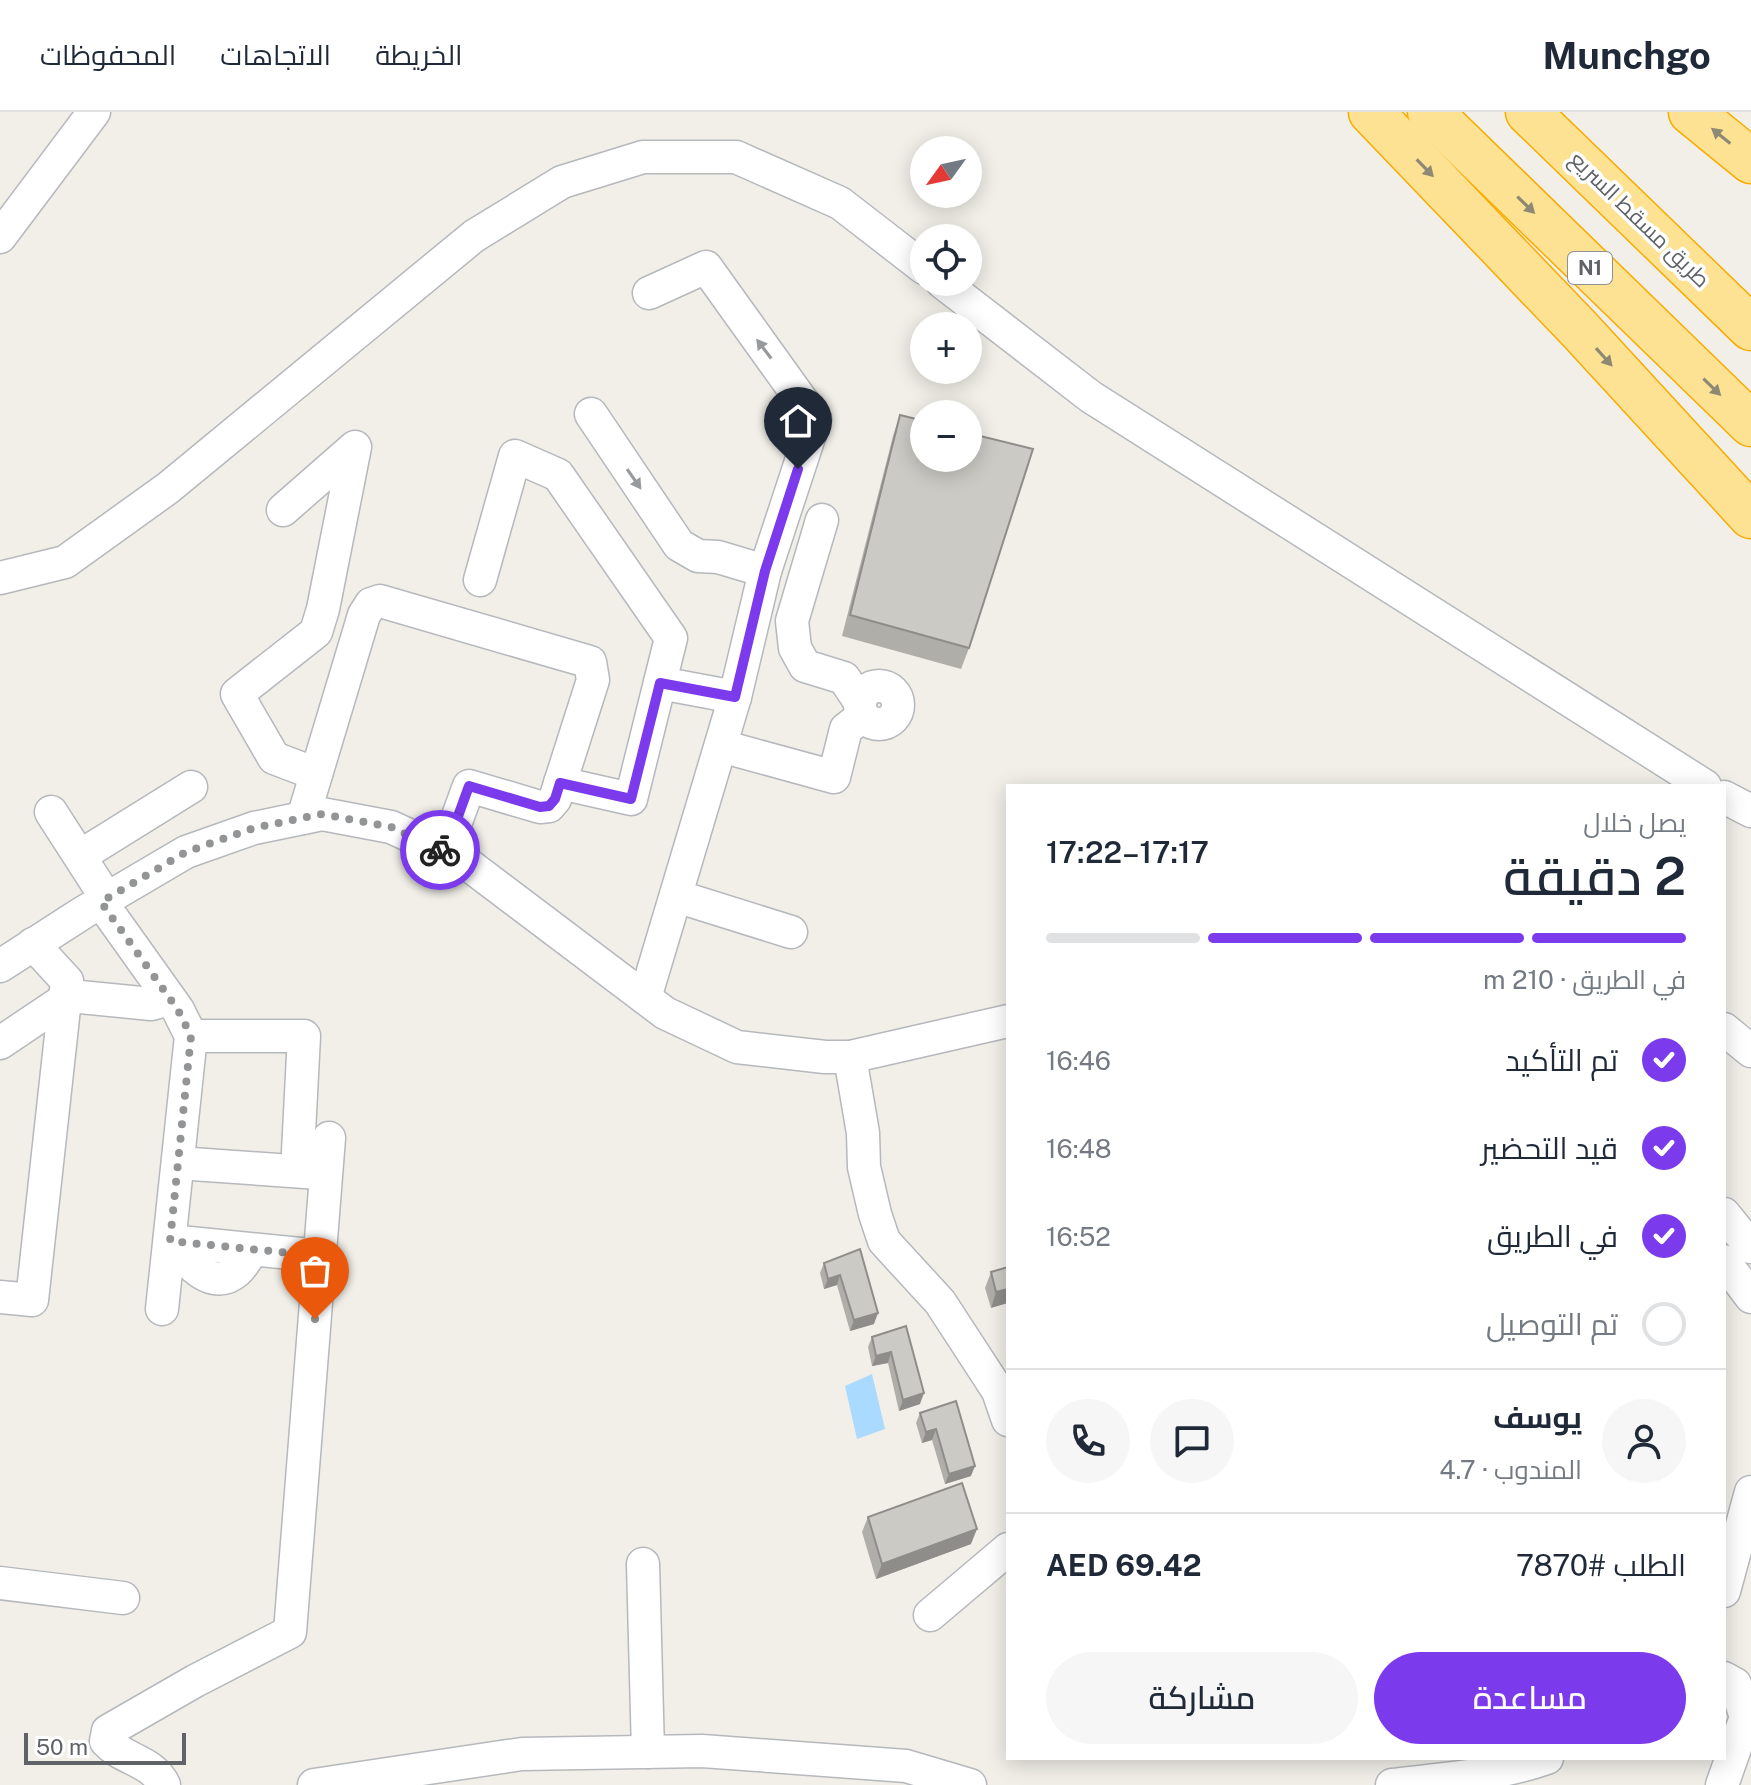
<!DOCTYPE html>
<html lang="ar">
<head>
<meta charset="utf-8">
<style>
	:root { --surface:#fff; --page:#f6f6f7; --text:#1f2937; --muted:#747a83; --line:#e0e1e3; --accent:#7c3aed }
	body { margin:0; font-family:"Public Sans",Cairo,sans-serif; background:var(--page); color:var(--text); direction:rtl; height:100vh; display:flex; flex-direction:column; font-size:30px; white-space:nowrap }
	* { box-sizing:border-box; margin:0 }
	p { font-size:26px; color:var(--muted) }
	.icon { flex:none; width:44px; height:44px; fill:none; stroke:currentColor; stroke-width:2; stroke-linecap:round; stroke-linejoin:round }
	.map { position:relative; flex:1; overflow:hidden; direction:ltr }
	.sheet { position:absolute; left:1006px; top:672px; width:720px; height:976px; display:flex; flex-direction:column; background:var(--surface); border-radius:0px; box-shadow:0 4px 20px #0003; direction:rtl }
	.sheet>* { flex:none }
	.needle { width:52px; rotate:237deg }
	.fabs { position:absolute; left:910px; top:24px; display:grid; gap:16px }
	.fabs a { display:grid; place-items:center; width:72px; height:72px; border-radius:50%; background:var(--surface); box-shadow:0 4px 20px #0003; font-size:40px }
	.scale { position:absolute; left:24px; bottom:20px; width:162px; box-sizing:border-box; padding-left:8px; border:4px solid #5f6368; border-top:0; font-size:22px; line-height:28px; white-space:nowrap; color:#5f6368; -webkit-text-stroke:6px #fff; paint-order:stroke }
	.pin { position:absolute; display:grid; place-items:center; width:68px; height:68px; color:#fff; margin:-82px -34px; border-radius:50% 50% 50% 0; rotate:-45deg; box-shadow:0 0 8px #0007 }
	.pin .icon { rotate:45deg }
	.courier { position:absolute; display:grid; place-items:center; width:80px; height:80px; margin:-40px; border:6px solid #7c3aed; border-radius:50%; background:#fff; color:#222; box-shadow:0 2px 10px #0007 }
	.summary em { font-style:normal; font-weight:600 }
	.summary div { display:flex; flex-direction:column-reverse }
	.summary { display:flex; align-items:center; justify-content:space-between; height:136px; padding:0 40px }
	h1 { font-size:52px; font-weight:600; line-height:60px }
	.bar { display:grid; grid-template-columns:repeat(4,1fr); gap:12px 8px; align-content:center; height:96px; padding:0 40px }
	.bar i { height:10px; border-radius:6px; background:var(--line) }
	.bar .selected { background:var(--accent) }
	.bar p { grid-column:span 4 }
	.line { display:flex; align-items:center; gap:20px; padding:0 40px; border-top:2px solid var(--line) }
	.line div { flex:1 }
	.round { display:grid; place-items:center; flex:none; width:84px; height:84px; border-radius:42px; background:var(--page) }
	ol { padding:0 40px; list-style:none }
	li { display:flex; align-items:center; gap:24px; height:88px }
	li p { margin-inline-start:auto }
	li .icon { padding:8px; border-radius:50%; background:var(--accent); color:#fff; stroke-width:4 }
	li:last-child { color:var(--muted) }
	li i { width:44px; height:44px; border:4px solid var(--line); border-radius:50% }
	.cta { display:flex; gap:16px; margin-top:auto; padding:16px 40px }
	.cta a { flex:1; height:92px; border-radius:48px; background:var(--accent); color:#fff; font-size:32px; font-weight:600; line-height:92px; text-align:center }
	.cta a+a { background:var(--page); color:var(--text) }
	header { display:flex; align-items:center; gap:48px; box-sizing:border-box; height:112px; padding:0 40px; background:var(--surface); border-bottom:2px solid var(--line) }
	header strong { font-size:38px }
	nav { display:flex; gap:44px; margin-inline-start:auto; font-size:28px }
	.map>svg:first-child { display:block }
</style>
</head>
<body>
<header>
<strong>Munchgo</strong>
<nav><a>الخريطة</a><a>الاتجاهات</a><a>المحفوظات</a></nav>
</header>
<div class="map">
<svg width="1751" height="1673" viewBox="0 0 1751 1673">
	<rect width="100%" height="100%" fill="#f1efe8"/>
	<path fill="#aadaff" d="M872,1262L885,1317L857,1327L845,1274Z"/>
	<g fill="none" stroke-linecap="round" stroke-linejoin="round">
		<g stroke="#b5b8bc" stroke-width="35">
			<g id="minor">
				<path d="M0,125L94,0"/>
				<path d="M942,170L1091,285L1705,674"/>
				<path d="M591,302L679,433L698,444L718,445L765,459"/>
				<path d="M283,398L355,335L323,497L316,520L237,582L274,646L316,662"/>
				<path d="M822,408L792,509L795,536L805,554L844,566L860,590"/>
				<path d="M0,466L65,450L168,376L474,124L562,70L643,45H736L840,91L924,156"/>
				<path d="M480,468L515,344L558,363L671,526L631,687L560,671"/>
				<path d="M660,571L735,585"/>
				<circle cx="879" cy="593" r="19"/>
				<path d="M721,634L834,665L846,617L863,604"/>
				<path d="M1724,685L1751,699"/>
				<path d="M51,700L107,787"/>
				<path d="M303,706L364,503L371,492L380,489L590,550L593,568L555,687L549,694L540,695L469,674L445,740"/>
				<path d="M80,744L191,675"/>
				<path d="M676,784L791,820"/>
				<path d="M101,790L178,898L191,924L162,1197"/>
				<path d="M0,854L84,800L186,740L254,716L322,702L391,715L461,747L665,901L737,935L825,945H850L1008,909"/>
				<path d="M645,886L735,585L765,459L815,307L706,155L649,181"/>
				<path d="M1724,917L1751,939"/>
				<path d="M191,924H304L297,1059"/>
				<path d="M0,931L64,888L80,885L151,892L170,887"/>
				<path d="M850,945L863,1021L864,1055L875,1102L884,1129L940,1190L998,1279L1008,1308"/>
				<path d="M178,1051L319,1061"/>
				<path d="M1724,1102L1751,1135"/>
				<path d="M252,1138C248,1144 243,1154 237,1159C211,1182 185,1147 170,1129L320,1144"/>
				<path d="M1724,1149L1751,1185"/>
				<path d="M0,1185L32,1188L67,869L33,832"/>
				<path d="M643,1452L648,1640"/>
				<path d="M0,1471L123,1486"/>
				<path d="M1724,1479L1751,1380"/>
				<path d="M930,1503L1008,1437"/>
				<path d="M164,1673C152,1648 123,1648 106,1629L108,1619L195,1569L290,1520L329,1026"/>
				<path d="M314,1673L522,1642L702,1639L906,1654L970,1673"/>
				<path d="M1392,1673C1443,1667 1498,1663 1547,1646"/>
				<path d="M1722,1673L1746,1605L1735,1572L1724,1566"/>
			</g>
		</g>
		<g stroke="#f9ab00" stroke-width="47">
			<g id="highway">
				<path d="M1371,0L1580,218L1751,404"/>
				<path d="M1430,0L1751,312"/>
				<path d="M1528,0L1751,216"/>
				<path d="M1691,0L1751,49"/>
			</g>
		</g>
		<use href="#minor" stroke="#fff" stroke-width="32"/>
		<use href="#highway" stroke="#fde293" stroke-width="44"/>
	</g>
	<g fill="#afaea9">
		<path d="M900,303L969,536L961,557L842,524L893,324Z"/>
		<path d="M860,1137L874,1212L850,1219L837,1173L824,1177L820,1161L824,1151Z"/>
		<path d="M1008,1155L991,1196L985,1176L991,1160Z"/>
		<path d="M906,1214L920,1292L899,1299L888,1251L872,1254L868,1235L872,1225Z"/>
		<path d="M956,1289L971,1364L945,1372L932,1328L922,1331L916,1311L920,1301Z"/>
		<path d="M868,1405L971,1432L876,1467L862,1420Z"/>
	</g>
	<g fill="#8f8d8a">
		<path d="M840,1163L837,1173L824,1177L828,1167Z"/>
		<path d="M1008,1177V1191L991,1196L996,1180Z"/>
		<path d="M878,1201L874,1212L850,1219L854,1208Z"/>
		<path d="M891,1240L888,1251L872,1254L876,1244Z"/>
		<path d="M924,1281L920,1292L899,1299L903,1288Z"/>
		<path d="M936,1317L932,1328L922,1331L926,1320Z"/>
		<path d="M975,1354L971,1364L945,1372L949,1362Z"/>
		<path d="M977,1417L971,1432L876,1467L882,1452Z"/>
	</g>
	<g fill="#cccac5" stroke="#8f8d8a" stroke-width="2">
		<path d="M900,303L924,309V346H968V321L1033,337L969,536L850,503Z"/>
		<path d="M860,1137L878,1201L854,1208L840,1163L828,1167L824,1151Z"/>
		<path d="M1008,1155V1177L996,1180L991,1160Z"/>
		<path d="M906,1214L924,1281L903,1288L891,1240L876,1244L872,1225Z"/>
		<path d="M956,1289L975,1354L949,1362L936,1317L926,1320L920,1301Z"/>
		<path d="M962,1371L977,1417L882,1452L868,1405Z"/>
	</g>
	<defs><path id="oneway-solid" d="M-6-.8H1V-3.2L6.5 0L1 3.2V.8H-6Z" transform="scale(2)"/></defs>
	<g fill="#8e8975">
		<use href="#oneway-solid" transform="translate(1721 24) rotate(-141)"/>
		<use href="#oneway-solid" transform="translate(1425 56) rotate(46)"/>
		<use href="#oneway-solid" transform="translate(1526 93) rotate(44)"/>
		<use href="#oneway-solid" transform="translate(1604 245) rotate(48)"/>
		<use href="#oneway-solid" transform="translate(1712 275) rotate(44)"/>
	</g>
	<g fill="#979a9d">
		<use href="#oneway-solid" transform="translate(764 237) rotate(-127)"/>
		<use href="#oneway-solid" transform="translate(634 367) rotate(55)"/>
	</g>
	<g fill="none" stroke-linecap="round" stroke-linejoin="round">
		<path stroke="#929495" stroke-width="8" stroke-dasharray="0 14.4" d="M315,1207L320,1144L170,1129L191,924L178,898L101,790L186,740L254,716L322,702L391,715L440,738"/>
		<path stroke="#7c3aed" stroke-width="10" d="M440,738L445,740L469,674L540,695L549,694L555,687L560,671L631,687L660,571L735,585L765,459L798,357"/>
	</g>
	<g text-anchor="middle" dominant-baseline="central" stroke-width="7" stroke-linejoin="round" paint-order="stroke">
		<rect fill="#fff" stroke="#8f9295" stroke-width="2" x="1568" y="140" width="44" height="32" rx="6"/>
		<g font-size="20" font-weight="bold" fill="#5f6368">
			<text x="1590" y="156">N1</text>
		</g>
		<g font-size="22" fill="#5f6368" stroke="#fff">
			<text transform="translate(1640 107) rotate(44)">طريق مسقط السريع</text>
		</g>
	</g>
</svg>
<div class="fabs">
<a><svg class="needle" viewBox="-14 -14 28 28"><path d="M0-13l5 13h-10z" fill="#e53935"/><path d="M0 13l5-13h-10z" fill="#747a83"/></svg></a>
<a><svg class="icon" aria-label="locate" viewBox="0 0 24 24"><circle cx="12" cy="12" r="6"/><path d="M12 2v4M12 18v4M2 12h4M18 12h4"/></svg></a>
<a>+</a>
<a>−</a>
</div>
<div class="scale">50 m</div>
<div class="pin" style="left:315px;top:1207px;background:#ea580c"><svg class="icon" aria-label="bag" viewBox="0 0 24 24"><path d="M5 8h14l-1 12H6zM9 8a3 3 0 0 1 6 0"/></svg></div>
<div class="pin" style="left:798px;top:357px;background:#1f2937"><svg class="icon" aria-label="home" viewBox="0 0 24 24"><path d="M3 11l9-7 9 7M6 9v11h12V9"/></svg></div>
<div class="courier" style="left:440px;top:738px"><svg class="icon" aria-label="bike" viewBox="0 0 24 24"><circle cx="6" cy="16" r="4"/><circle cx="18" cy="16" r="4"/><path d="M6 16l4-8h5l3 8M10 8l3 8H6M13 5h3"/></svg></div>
<section class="sheet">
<div class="summary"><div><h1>2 دقيقة</h1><p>يصل خلال</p></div><em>17:17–17:22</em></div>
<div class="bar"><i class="selected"></i><i class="selected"></i><i class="selected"></i><i></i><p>في الطريق · 210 m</p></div>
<ol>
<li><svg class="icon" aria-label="check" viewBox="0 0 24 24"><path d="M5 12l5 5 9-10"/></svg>تم التأكيد<p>16:46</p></li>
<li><svg class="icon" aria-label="check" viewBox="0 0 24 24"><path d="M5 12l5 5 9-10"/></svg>قيد التحضير<p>16:48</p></li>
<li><svg class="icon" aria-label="check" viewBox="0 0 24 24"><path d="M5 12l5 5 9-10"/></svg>في الطريق<p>16:52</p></li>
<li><i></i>تم التوصيل</li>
</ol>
<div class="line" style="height:144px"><a class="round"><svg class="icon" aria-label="person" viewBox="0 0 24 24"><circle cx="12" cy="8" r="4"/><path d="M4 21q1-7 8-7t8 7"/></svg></a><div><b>يوسف</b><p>المندوب · 4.7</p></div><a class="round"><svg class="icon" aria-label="chat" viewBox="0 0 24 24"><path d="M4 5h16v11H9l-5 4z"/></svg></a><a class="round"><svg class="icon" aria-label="phone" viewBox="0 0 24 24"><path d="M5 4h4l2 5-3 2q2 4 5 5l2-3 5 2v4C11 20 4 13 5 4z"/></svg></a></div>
<div class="line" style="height:104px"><div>الطلب #7870</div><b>AED 69.42</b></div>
<div class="cta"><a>مساعدة</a><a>مشاركة</a></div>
</section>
</div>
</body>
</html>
